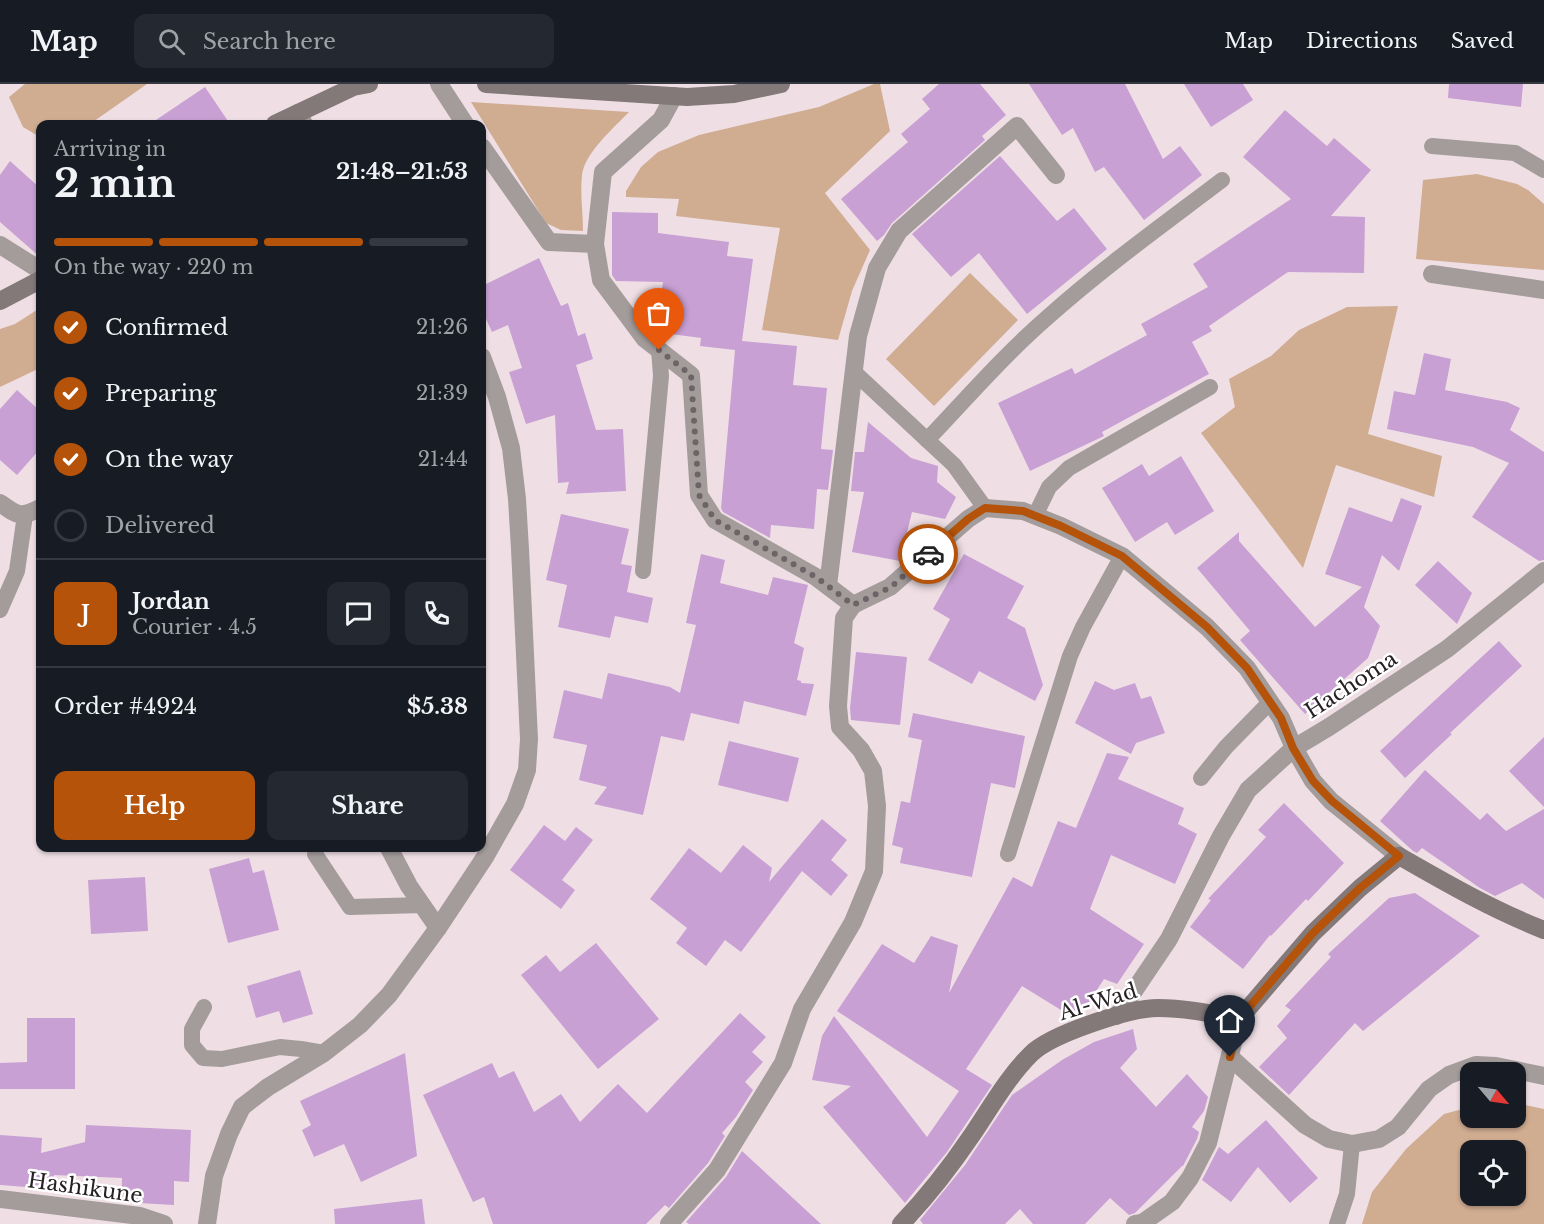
<!DOCTYPE html>
<html lang="en">
<head>
<meta charset="utf-8">
<style>
	:root { --surface:#171b24; --page:#242831; --text:#f1f3f6; --muted:#9ea1a6; --line:#363941; --accent:#b45309 }
	body { margin:0; font-family:"Libre Baskerville",serif; background:var(--page); color:var(--text); height:100vh; display:flex; flex-direction:column; font-size:22px; white-space:nowrap }
	* { box-sizing:border-box; margin:0 }
	p { font-size:20px; color:var(--muted) }
	.icon { flex:none; width:33px; height:33px; fill:none; stroke:currentColor; stroke-width:2; stroke-linecap:round; stroke-linejoin:round }
	.map { position:relative; flex:1; overflow:hidden }
	.sheet { position:absolute; left:36px; top:36px; width:450px; height:732px; display:flex; flex-direction:column; background:var(--surface); border-radius:12px; box-shadow:0 2px 4px #0004 }
	.sheet>* { flex:none }
	.needle { width:39px; rotate:119deg }
	.controls { position:absolute; left:1460px; top:978px; display:grid; gap:12px }
	.controls a { display:grid; place-items:center; width:66px; height:66px; border-radius:12px; background:var(--surface); box-shadow:0 2px 4px #0004; font-size:30px }
	.pin { position:absolute; display:grid; place-items:center; width:51px; height:51px; color:#fff; margin:-62px -26px; border-radius:50% 50% 50% 0; rotate:-45deg; box-shadow:0 0 6px #0007 }
	.pin .icon { rotate:45deg }
	.courier { position:absolute; display:grid; place-items:center; width:60px; height:60px; margin:-30px; border:4px solid #b45309; border-radius:50%; background:#fff; color:#222; box-shadow:0 2px 8px #0007 }
	.summary em { font-style:normal; font-weight:800 }
	.summary div { display:flex; flex-direction:column-reverse }
	.summary { display:flex; align-items:center; justify-content:space-between; height:102px; padding:0 18px }
	h1 { font-size:39px; font-weight:800; line-height:45px }
	.bar { display:grid; grid-template-columns:repeat(4,1fr); gap:9px 6px; align-content:center; height:72px; padding:0 18px }
	.bar i { height:8px; border-radius:4px; background:var(--line) }
	.bar .on { background:var(--accent) }
	.bar p { grid-column:span 4 }
	.line { display:flex; align-items:center; gap:15px; padding:0 18px; border-top:2px solid var(--line) }
	.line div { flex:1 }
	.round { display:grid; place-items:center; flex:none; width:63px; height:63px; border-radius:12px; background:var(--page) }
	ol { padding:0 18px; list-style:none }
	li { display:flex; align-items:center; gap:18px; height:66px }
	li p { margin-inline-start:auto }
	li .icon { padding:6px; border-radius:50%; background:var(--accent); color:#fff; stroke-width:4 }
	li:last-child { color:var(--muted) }
	li i { width:33px; height:33px; border:3px solid var(--line); border-radius:50% }
	.button { display:flex; gap:12px; margin-top:auto; padding:12px 18px }
	.button a { flex:1; height:69px; border-radius:12px; background:var(--accent); color:#fff; font-size:24px; font-weight:800; line-height:69px; text-align:center }
	.button a+a { background:var(--page); color:var(--text) }
	header { display:flex; align-items:center; gap:36px; box-sizing:border-box; height:84px; padding:0 30px; background:var(--surface); border-bottom:2px solid var(--line) }
	header strong { font-size:28px }
	nav { display:flex; gap:33px; margin-inline-start:auto; font-size:21px }
	.search { width:420px; height:54px; background:var(--page); display:flex; align-items:center; gap:15px; box-sizing:border-box; padding:0 21px; border-radius:12px; color:var(--muted); font-size:22px }
	.map>svg:first-child { display:block }
</style>
</head>
<body>
<header>
<strong>Map</strong>
<div class="search"><svg class="icon" aria-label="search" viewBox="0 0 24 24"><circle cx="10" cy="10" r="6"/><path d="M15 15l6 6"/></svg>Search here</div>
<nav><a>Map</a><a>Directions</a><a>Saved</a></nav>
</header>
<div class="map">
<svg width="1544" height="1140" viewBox="0 0 1544 1140">
	<rect width="100%" height="100%" fill="#efdfe5"/>
	<g fill="#d0ac91" fill-rule="evenodd">
		<path d="M25,0H147L90,40H40V53L23,43L9,13Z"/>
		<path d="M874,0H880L890,47L825,109L870,166L852,207L838,256L762,246L780,144L676,132L679,115L626,113V107L641,83L658,68L699,51L819,23Z"/>
		<path d="M471,18L629,28C614,44 585,68 582,91C580,109 583,129 583,147L561,146L546,139Z"/>
		<path d="M1477,90L1517,100L1528,106L1544,120V186L1416,175L1423,96Z"/>
		<path d="M970,189L1018,236L934,322L886,275Z"/>
		<path d="M1398,222L1368,350L1442,372L1434,413L1336,381L1303,484L1201,349L1235,323L1229,295L1271,272L1299,246L1347,223Z"/>
		<path d="M40,224V284L0,303V245L15,240Z"/>
		<path d="M1515,1019L1544,1025V1140H1362L1372,1108L1406,1065L1444,1030L1470,1023V1034H1515ZM1470,1066H1515V1112H1470Z"/>
	</g>
	<g fill="#c8a0d4">
		<path d="M939,0H980L1006,31L982,52L985,56L892,139L884,151L877,157L841,115L908,58L901,50L930,25L922,15Z"/>
		<path d="M1029,0H1125L1163,75L1180,62L1202,91L1144,136L1104,83L1095,88L1073,44L1062,51Z"/>
		<path d="M1184,0H1243L1253,16L1211,43Z"/>
		<path d="M1449,0H1523L1521,23L1448,14Z"/>
		<path d="M205,3L230,40H150Z"/>
		<path d="M1285,26L1327,62L1334,54L1371,86L1331,132L1365,133L1364,189L1288,188L1209,242L1212,247L1192,258L1209,290L1102,348L1104,352L1030,387L998,319L1072,284L1075,290L1147,251L1141,240L1208,203L1193,180L1291,115L1243,73Z"/>
		<path d="M1000,72L1057,137L1074,124L1107,165L1027,230L979,169L951,193L912,150Z"/>
		<path d="M10,77L40,104V173L0,138V91Z"/>
		<path d="M612,128L658,129V149L729,158L727,172L753,175L742,257L797,262L793,301L827,304L821,365L833,366L828,406L817,405L814,445L771,441L770,454L723,428L721,424L735,266L700,262L701,254L656,248L663,198L616,197L612,191Z"/>
		<path d="M539,174L561,222L568,219L578,252L585,249L593,275L576,281L596,346L623,345L626,407L566,410L569,398L558,399L555,331L526,340L509,288L522,284L508,241L492,248L482,226V202Z"/>
		<path d="M1424,269L1451,275L1445,306L1507,318L1520,324L1510,346L1544,368V476L1539,477L1472,433L1509,379L1473,363L1387,345L1394,307L1415,311Z"/>
		<path d="M17,306L40,327V365L17,391L0,376V325Z"/>
		<path d="M868,338L911,374L938,382L937,398L956,413L945,435L912,428L900,477L852,468L864,408L851,407L855,368H864Z"/>
		<path d="M1181,372L1214,427L1175,451L1167,438L1135,458L1102,404L1142,380L1149,392Z"/>
		<path d="M1401,414L1422,422L1399,487L1382,471L1364,523L1380,542L1368,574L1305,630L1240,556L1250,547L1197,484L1239,448V457L1315,543L1362,503L1325,490L1349,423L1392,438Z"/>
		<path d="M561,430L629,445L621,480L632,482L627,508L653,514L648,539L615,532L610,554L558,543L567,501L546,496Z"/>
		<path d="M701,470L725,476L720,499L768,511L773,493L808,501L794,559L804,564L797,596L801,597V599L814,600L806,632L744,617L739,640L691,629L684,657L661,652L643,731L594,720L607,703L579,696L587,661L553,654L564,606L602,615L608,589L670,603L680,609L696,541L686,539Z"/>
		<path d="M964,470L1024,502L1007,534L1025,544L1043,601L1035,617L979,587L972,600L928,576L950,535L933,525Z"/>
		<path d="M1438,477L1472,509L1457,540L1415,501Z"/>
		<path d="M1499,557L1522,582L1450,649L1452,650L1405,694L1380,667Z"/>
		<path d="M856,568L907,573L900,641L851,636L850,624Z"/>
		<path d="M1095,597L1114,606L1135,599L1141,615L1151,612L1165,649L1136,659L1131,670L1075,639Z"/>
		<path d="M913,629L1025,652L1015,704L991,699L972,793L900,779L903,764L892,761L901,717L910,719L922,656L908,653Z"/>
		<path d="M1544,653V723L1509,687Z"/>
		<path d="M729,657L799,674L788,718L718,701Z"/>
		<path d="M1107,669L1129,673L1118,695L1184,724L1178,740L1197,750L1175,800L1111,771L1090,825L1144,860L1117,900L1104,895L1080,932L1074,934L1022,902L966,985L992,1001L947,1068L905,1119L823,1023L851,1002L812,996L822,952L834,932L927,1053L959,1007L837,927L882,860L914,879L931,852L958,861L949,909L1013,793L1032,803L1058,737L1076,744Z"/>
		<path d="M1425,686L1480,736L1487,729L1506,747L1544,725V815L1522,799L1495,812L1480,804L1422,764L1417,769L1413,767L1380,737Z"/>
		<path d="M1284,719L1344,779L1308,817L1306,815L1271,852L1270,851L1243,885L1190,843L1211,816L1208,815L1266,753L1258,746Z"/>
		<path d="M822,735L847,756L831,776L848,791L831,812L802,787L741,868L725,856L706,882L676,859L687,844L650,815L689,764L721,789L743,761L772,784L769,798Z"/>
		<path d="M544,741L565,757L576,743L593,756L562,796L575,806L561,825L510,786Z"/>
		<path d="M249,774L253,789L264,786L279,846L228,859L209,785Z"/>
		<path d="M145,793L148,847L91,850L88,796Z"/>
		<path d="M1415,809L1480,852L1363,947L1355,939L1289,1011L1259,983L1287,954L1277,942L1291,926L1285,922L1331,873L1328,870L1389,814Z"/>
		<path d="M596,859L659,935L598,985L521,891L546,871L560,888Z"/>
		<path d="M300,886L313,930L283,939L279,927L256,934L247,902Z"/>
		<path d="M740,929L766,953L752,968L763,978L745,998L753,1006L736,1033L722,1049L725,1052L708,1079L669,1124L665,1121L646,1140H493L484,1113L473,1118L423,1011L492,979L499,994L514,987L534,1028L561,1010L580,1038L618,1000L647,1029Z"/>
		<path d="M27,934H75V1005H0V979L27,978Z"/>
		<path d="M1133,945L1137,965L1120,984L1156,1023L1187,990L1208,1013L1204,1027L1192,1043L1199,1048L1197,1055L1183,1082H1182L1135,1129L1129,1131L1110,1114L1085,1140H1033L1020,1125L1005,1140H923L920,1136L965,1081L1012,1011L1062,976L1094,958Z"/>
		<path d="M405,969L417,1072L361,1098L344,1060L314,1073L302,1046L311,1041L300,1017Z"/>
		<path d="M1266,1036L1318,1094L1290,1119L1258,1083L1231,1118L1202,1096L1219,1063L1228,1070Z"/>
		<path d="M86,1041L191,1046L189,1098L174,1097V1121L121,1118L122,1094L54,1091L53,1105L0,1101V1051L42,1054L41,1069L85,1058Z"/>
		<path d="M742,1067L821,1140H689L686,1138L726,1093Z"/>
		<path d="M422,1115L425,1140H335L334,1125Z"/>
	</g>
	<g fill="none" stroke-linecap="round" stroke-linejoin="round">
		<g stroke="#a39c9b" stroke-width="16">
			<path d="M1432,62L1515,69L1544,86"/>
			<path d="M853,287L954,381L985,424"/>
			<path d="M927,356C967,314 1005,270 1049,232C1104,183 1164,140 1222,96"/>
			<path d="M1035,432L1049,403L1069,384L1210,303"/>
			<path d="M643,487L661,292L659,265"/>
			<path d="M0,526L17,487L25,431"/>
			<path d="M1201,694L1226,663L1270,618"/>
			<path d="M315,770L350,823L423,821"/>
			<path d="M1008,770L1070,572L1083,543L1122,472"/>
			<path d="M204,923L192,945V961L203,974L222,975L280,963L301,965L324,969"/>
			<path d="M1337,1140L1347,1110L1352,1060"/>
		</g>
		<g stroke="#a39c9b" stroke-width="18">
			<path d="M439,0L465,40"/>
			<path d="M298,29L304,40"/>
			<path d="M482,63L549,158L595,160L601,196L645,255L691,291L699,411L715,436L816,493L853,521"/>
			<path d="M595,160L603,88L661,36L674,12"/>
			<path d="M0,161L40,186"/>
			<path d="M1432,190L1544,206"/>
			<path d="M0,419C18,432 20,434 40,424"/>
			<path d="M828,502L858,252L877,184L899,147L1017,42L1056,91"/>
			<path d="M853,521L890,503L968,435L985,424L1023,427L1061,442L1122,472L1207,543L1247,584L1281,634L1294,664L1313,697L1331,717L1399,772"/>
			<path d="M389,764L409,802L438,844"/>
			<path d="M1117,932L1169,855L1221,752L1248,706L1294,664L1329,643L1447,565L1544,487"/>
			<path d="M1230,973L1305,1041L1329,1055L1352,1060L1379,1055L1398,1043L1429,1005L1449,991L1476,981L1496,982L1544,992"/>
			<path d="M0,1115L140,1132L164,1140"/>
			<path d="M207,1140L214,1092L229,1050L242,1023L268,1003L324,969L360,941L389,911L438,844L485,773L515,720L527,686L529,655L520,465L517,415L511,364L497,313L482,273"/>
			<path d="M669,1140L717,1086L783,979L802,925L853,838L874,787L877,722L873,687L861,666L840,643L838,622L844,534L853,521"/>
			<path d="M1135,1140L1142,1139L1172,1118L1190,1094L1208,1059L1239,935"/>
		</g>
		<g stroke="#837978" stroke-width="18">
			<path d="M486,0L687,13L734,10L781,0"/>
			<path d="M275,40L353,3L369,0"/>
			<path d="M0,217L40,196"/>
			<path d="M901,1140C927,1113 951,1082 972,1051C991,1023 1007,994 1031,970C1051,950 1130,924 1158,924C1186,924 1213,930 1239,935L1313,849L1360,804L1399,772C1446,799 1493,826 1544,846"/>
		</g>
	</g>
	<g fill="none" stroke-linecap="round" stroke-linejoin="round">
		<path stroke="#6d6467" stroke-width="6" stroke-dasharray="0 10.8" d="M659,266L691,291L699,411L715,436L816,493L853,521L891,503L928,470"/>
		<path stroke="#b45309" stroke-width="8" d="M928,470L968,435L985,424L1023,427L1061,442L1122,472L1207,543L1247,584L1281,634L1293,664L1313,697L1332,717L1399,772L1360,804L1313,849L1239,935L1230,973"/>
	</g>
	<g text-anchor="middle" dominant-baseline="central" stroke-width="5" stroke-linejoin="round" paint-order="stroke">
		<g font-size="21" fill="#272123" stroke="#fff">
			<text transform="translate(1351 601) rotate(-33)">Hachoma</text>
			<text transform="translate(1098 918) rotate(-17)">Al-Wad</text>
			<text transform="translate(85 1104) rotate(8)">Hashikune</text>
		</g>
	</g>
</svg>
<div class="controls">
<a><svg class="needle" viewBox="-14 -14 28 28"><path d="M0-13l5 13h-10z" fill="#e53935"/><path d="M0 13l5-13h-10z" fill="#9ea1a6"/></svg></a>
<a><svg class="icon" aria-label="locate" viewBox="0 0 24 24"><circle cx="12" cy="12" r="6"/><path d="M12 2v4M12 18v4M2 12h4M18 12h4"/></svg></a>
</div>
<div class="pin" style="left:659px;top:266px;background:#ea580c"><svg class="icon" aria-label="bag" viewBox="0 0 24 24"><path d="M5 8h14l-1 12H6zM9 8a3 3 0 0 1 6 0"/></svg></div>
<div class="pin" style="left:1230px;top:973px;background:#1f2937"><svg class="icon" aria-label="home" viewBox="0 0 24 24"><path d="M3 11l9-7 9 7M6 9v11h12V9"/></svg></div>
<div class="courier" style="left:928px;top:470px"><svg class="icon" aria-label="car" viewBox="0 0 24 24"><path d="M5 17H2v-5l4-1 3-4h7l3 4 3 1v5h-3M9 17h6M6 11h13"/><circle cx="7" cy="17" r="2"/><circle cx="17" cy="17" r="2"/></svg></div>
<section class="sheet">
<div class="summary"><div><h1>2 min</h1><p>Arriving in</p></div><em>21:48–21:53</em></div>
<div class="bar"><i class="on"></i><i class="on"></i><i class="on"></i><i></i><p>On the way · 220 m</p></div>
<ol>
<li><svg class="icon" aria-label="check" viewBox="0 0 24 24"><path d="M5 12l5 5 9-10"/></svg>Confirmed<p>21:26</p></li>
<li><svg class="icon" aria-label="check" viewBox="0 0 24 24"><path d="M5 12l5 5 9-10"/></svg>Preparing<p>21:39</p></li>
<li><svg class="icon" aria-label="check" viewBox="0 0 24 24"><path d="M5 12l5 5 9-10"/></svg>On the way<p>21:44</p></li>
<li><i></i>Delivered</li>
</ol>
<div class="line" style="height:108px"><b class="round" style="background:var(--accent);color:#fff">J</b><div><b>Jordan</b><p>Courier · 4.5</p></div><a class="round"><svg class="icon" aria-label="chat" viewBox="0 0 24 24"><path d="M4 5h16v11H9l-5 4z"/></svg></a><a class="round"><svg class="icon" aria-label="phone" viewBox="0 0 24 24"><path d="M5 4h4l2 5-3 2q2 4 5 5l2-3 5 2v4C11 20 4 13 5 4z"/></svg></a></div>
<div class="line" style="height:78px"><div>Order #4924</div><b>$5.38</b></div>
<div class="button"><a>Help</a><a>Share</a></div>
</section>
</div>
</body>
</html>
